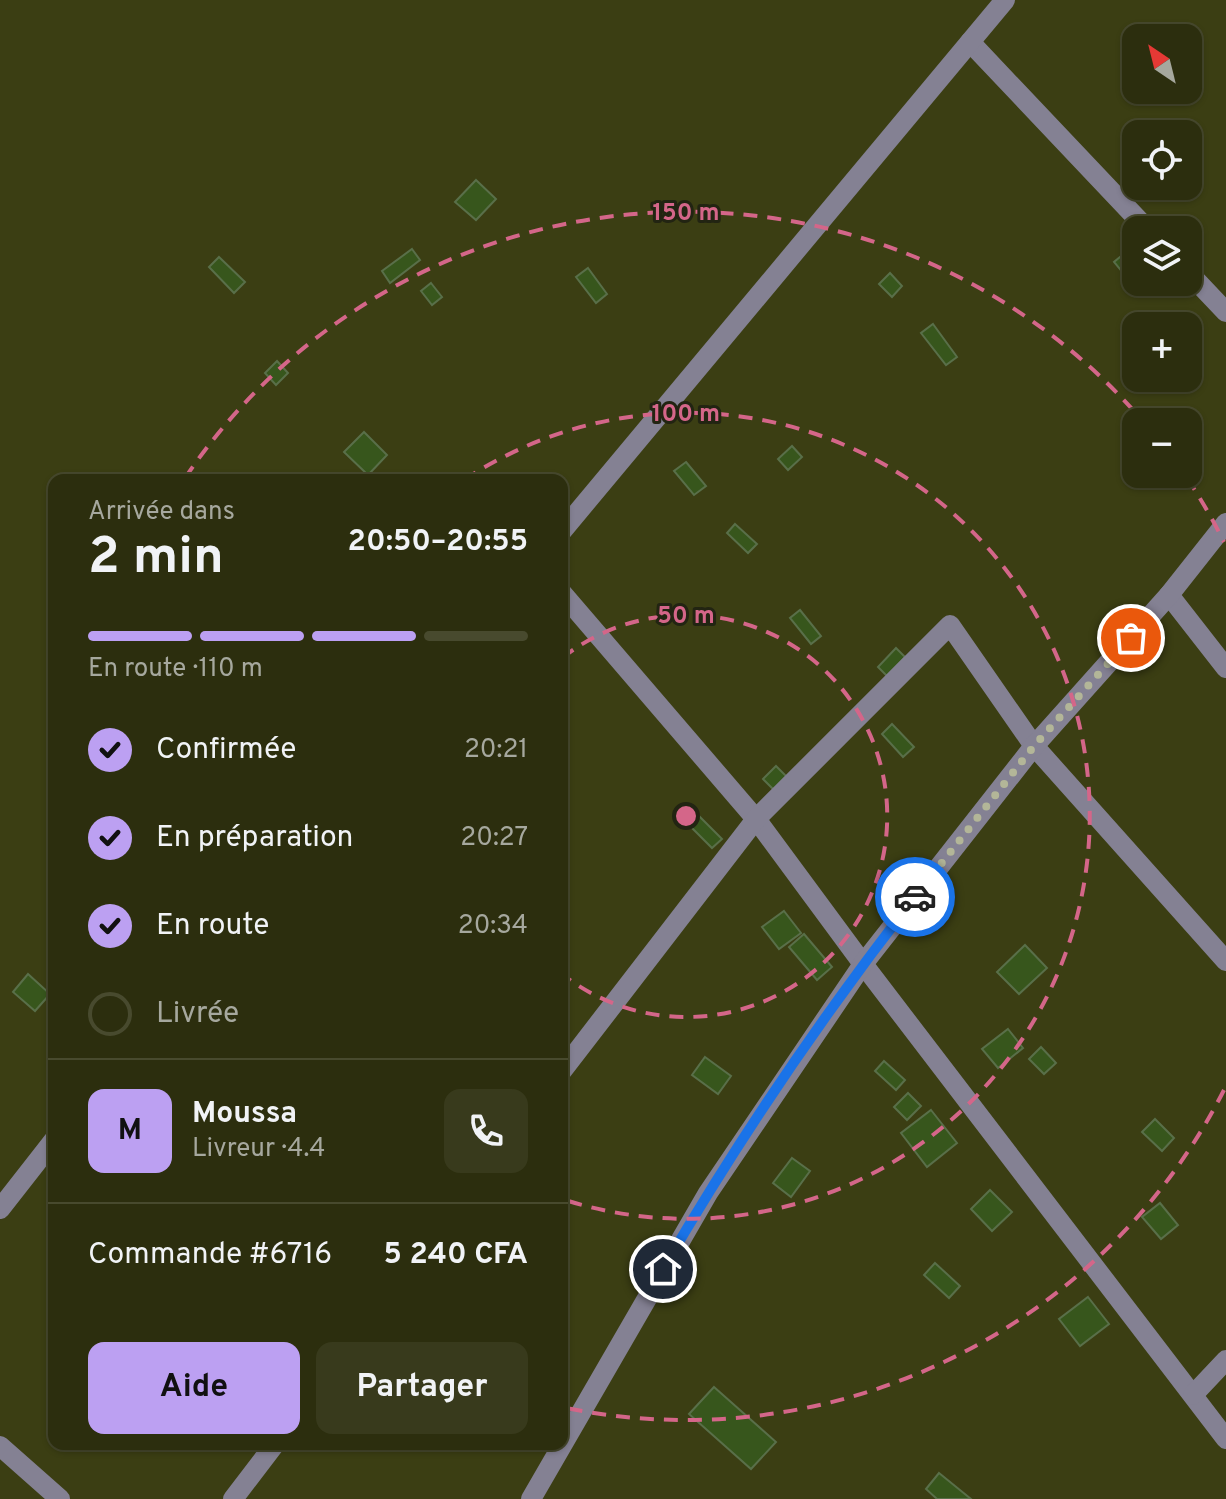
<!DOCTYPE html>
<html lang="fr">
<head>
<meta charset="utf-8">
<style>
	:root { --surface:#2c2e0e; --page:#383a1c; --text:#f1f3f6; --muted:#a6a89e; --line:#484a2e; --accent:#bca0f2 }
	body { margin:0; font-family:Overpass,sans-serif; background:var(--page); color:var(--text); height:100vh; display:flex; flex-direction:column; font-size:30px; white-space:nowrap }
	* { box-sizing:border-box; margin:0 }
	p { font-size:26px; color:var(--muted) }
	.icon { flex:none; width:44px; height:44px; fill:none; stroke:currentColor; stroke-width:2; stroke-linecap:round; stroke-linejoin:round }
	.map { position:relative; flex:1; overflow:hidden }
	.details { position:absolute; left:48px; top:474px; width:520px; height:976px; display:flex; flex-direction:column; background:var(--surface); border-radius:16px; box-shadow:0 2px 6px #0004,0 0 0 2px var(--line) }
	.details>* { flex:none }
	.needle { width:52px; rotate:325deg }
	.buttons { position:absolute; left:1122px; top:24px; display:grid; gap:16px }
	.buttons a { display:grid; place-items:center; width:80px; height:80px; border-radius:16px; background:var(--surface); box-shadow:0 2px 6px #0004,0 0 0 2px var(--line); font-size:40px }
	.pin { position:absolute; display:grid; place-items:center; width:68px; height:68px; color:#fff; margin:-34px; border:4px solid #fff; border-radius:50%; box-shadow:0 2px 8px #0007 }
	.courier { position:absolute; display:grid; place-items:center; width:80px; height:80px; margin:-40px; border:6px solid #1a73e8; border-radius:50%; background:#fff; color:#222; box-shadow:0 2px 10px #0007 }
	.headline em { font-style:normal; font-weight:700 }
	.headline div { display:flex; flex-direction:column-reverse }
	.headline { display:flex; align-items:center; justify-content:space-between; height:136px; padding:0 40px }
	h1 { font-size:52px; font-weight:700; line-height:60px }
	.bar { display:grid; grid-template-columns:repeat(4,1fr); gap:12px 8px; align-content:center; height:96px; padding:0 40px }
	.bar i { height:10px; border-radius:6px; background:var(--line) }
	.bar .selected { background:var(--accent) }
	.bar p { grid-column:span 4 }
	.line { display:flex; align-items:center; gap:20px; padding:0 40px; border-top:2px solid var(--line) }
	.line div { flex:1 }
	.round { display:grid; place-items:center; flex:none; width:84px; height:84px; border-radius:16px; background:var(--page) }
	ol { padding:0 40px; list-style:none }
	li { display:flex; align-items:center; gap:24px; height:88px }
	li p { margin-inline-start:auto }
	li .icon { padding:8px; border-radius:50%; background:var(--accent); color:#111; stroke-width:4 }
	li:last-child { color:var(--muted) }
	li i { width:44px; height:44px; border:4px solid var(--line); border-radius:50% }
	.primary-button { display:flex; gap:16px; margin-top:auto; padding:16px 40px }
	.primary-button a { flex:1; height:92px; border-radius:16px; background:var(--accent); color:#111; font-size:32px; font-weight:700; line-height:92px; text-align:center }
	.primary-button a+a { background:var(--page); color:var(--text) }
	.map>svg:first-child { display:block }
</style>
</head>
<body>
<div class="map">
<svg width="1226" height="1499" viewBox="0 0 1226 1499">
	<rect width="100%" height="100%" fill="#3b3e13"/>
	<g fill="#37561c" stroke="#596f49" stroke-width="2">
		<path d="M476,180L496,199L476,220L455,202Z"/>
		<path d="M412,249L420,260L390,283L382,271Z"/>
		<path d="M1126,252L1136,263V282H1139L1134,286L1114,262Z"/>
		<path d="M219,257L245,282L234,293L209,267Z"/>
		<path d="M588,268L607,294L596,303L576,277Z"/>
		<path d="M890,273L902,286L892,297L879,284Z"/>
		<path d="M431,283L442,297L432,305L421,291Z"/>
		<path d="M933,324L957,357L946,365L921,333Z"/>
		<path d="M277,361L288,373L276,385L265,373Z"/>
		<path d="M364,432L387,455L368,475L344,452Z"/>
		<path d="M792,446L802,457L788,470L778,459Z"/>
		<path d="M686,462L706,486L694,495L674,471Z"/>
		<path d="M735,524L757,544L748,553L727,533Z"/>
		<path d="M800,610L821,636L811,644L790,618Z"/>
		<path d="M896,648L905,657L887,676L878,667Z"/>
		<path d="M892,724L914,747L903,757L882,734Z"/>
		<path d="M776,766L788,778L775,791L763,779Z"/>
		<path d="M699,816L722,839L712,848L689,825Z"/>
		<path d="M784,911L801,933L779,949L762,927Z"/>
		<path d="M804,934L832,967L817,980L789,947Z"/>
		<path d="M1025,945L1047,968L1019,994L997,972Z"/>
		<path d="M28,974L50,994L35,1011L13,992Z"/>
		<path d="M1008,1029L1023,1048L998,1068L982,1049Z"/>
		<path d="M1041,1047L1056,1063L1044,1074L1029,1059Z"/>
		<path d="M705,1057L731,1076L718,1094L692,1075Z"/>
		<path d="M884,1061L905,1080L896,1090L875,1071Z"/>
		<path d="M908,1093L921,1106L907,1120L894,1107Z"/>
		<path d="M931,1110L957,1143L927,1167L901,1133Z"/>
		<path d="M1155,1119L1174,1138L1162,1151L1142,1132Z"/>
		<path d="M792,1158L810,1171L791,1197L773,1183Z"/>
		<path d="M990,1190L1012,1212L992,1231L971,1209Z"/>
		<path d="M1160,1203L1178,1225L1161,1239L1142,1217Z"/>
		<path d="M935,1263L960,1286L949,1298L924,1275Z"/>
		<path d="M1088,1297L1109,1324L1080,1346L1059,1319Z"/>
		<path d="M714,1387L776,1442L751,1469L689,1414Z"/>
		<path d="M939,1473L971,1499H937L926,1489Z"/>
	</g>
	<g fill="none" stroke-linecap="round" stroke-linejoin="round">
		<g stroke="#848193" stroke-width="20">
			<path d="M970,42L1148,230"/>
			<path d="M1188,272L1226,312"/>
			<path d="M562,531L1005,0"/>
			<path d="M562,593L756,819L863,964L1226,1439"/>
			<path d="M1169,595L1226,668"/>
			<path d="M562,1071L756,819L950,625L1034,746L1226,961"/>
			<path d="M0,1209L54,1140"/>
			<path d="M1193,1395L1226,1360"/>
			<path d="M0,1446L60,1499"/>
			<path d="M233,1499L275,1444"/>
			<path d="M531,1499L708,1193L863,964L1034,746L1169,595L1226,523"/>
		</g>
	</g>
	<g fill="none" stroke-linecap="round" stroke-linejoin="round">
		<path stroke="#b3b698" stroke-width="8" stroke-dasharray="0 14.4" d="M915,897L1034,746L1131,638"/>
		<path stroke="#1a73e8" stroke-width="10" d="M663,1269C738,1140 823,1015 915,897"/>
	</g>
	<g fill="none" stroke="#d46689" stroke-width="4" stroke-dasharray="14 10">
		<path d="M562 658A201 201 0 1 1 562 974"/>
		<path d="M464 480A403 403 0 1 1 565 1200"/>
		<path d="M1224 1090A604 604 0 0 1 566 1408M185 478A604 604 0 0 1 1142 420M1187 478A604 604 0 0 1 1224 542"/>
	</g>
	<circle cx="686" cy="816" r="12" fill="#d46689" stroke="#222412" stroke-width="4"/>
	<g font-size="24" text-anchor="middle" font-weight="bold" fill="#d46689" stroke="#222412" stroke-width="6" stroke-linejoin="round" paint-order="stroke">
		<text x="686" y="220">150 m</text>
		<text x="686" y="421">100 m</text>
		<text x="686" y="623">50 m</text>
	</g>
</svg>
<div class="buttons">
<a><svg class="needle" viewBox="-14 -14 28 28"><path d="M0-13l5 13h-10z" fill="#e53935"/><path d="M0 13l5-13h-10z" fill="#a6a89e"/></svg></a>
<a><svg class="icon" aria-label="locate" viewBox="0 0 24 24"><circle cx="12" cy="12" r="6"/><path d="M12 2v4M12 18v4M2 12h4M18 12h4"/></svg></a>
<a><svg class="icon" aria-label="layers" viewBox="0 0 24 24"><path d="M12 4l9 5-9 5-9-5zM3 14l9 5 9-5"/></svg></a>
<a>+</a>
<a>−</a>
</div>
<div class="pin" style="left:1131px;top:638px;background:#ea580c"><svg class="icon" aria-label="bag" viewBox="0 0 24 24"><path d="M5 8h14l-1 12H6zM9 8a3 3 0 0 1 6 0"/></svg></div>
<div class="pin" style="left:663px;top:1269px;background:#1f2937"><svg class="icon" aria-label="home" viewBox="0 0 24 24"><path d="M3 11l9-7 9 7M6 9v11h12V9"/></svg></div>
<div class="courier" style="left:915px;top:897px"><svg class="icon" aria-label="car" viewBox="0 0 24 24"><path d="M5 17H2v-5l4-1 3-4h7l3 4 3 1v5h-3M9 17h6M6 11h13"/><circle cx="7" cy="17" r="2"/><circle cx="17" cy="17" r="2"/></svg></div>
<section class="details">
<div class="headline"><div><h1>2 min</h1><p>Arrivée dans</p></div><em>20:50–20:55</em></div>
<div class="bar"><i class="selected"></i><i class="selected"></i><i class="selected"></i><i></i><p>En route · 110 m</p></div>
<ol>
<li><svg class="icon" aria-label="check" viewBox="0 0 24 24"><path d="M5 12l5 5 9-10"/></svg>Confirmée<p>20:21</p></li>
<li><svg class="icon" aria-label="check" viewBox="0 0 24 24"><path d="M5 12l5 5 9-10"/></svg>En préparation<p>20:27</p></li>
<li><svg class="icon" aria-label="check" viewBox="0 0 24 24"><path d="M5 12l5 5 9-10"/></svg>En route<p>20:34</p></li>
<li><i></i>Livrée</li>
</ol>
<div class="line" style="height:144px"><b class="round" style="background:var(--accent);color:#111">M</b><div><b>Moussa</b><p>Livreur · 4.4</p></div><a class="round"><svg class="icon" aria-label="phone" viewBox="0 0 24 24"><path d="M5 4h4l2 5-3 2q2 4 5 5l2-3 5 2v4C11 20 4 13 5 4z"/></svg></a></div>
<div class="line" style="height:104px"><div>Commande #6716</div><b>5 240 CFA</b></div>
<div class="primary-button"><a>Aide</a><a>Partager</a></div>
</section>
</div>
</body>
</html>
